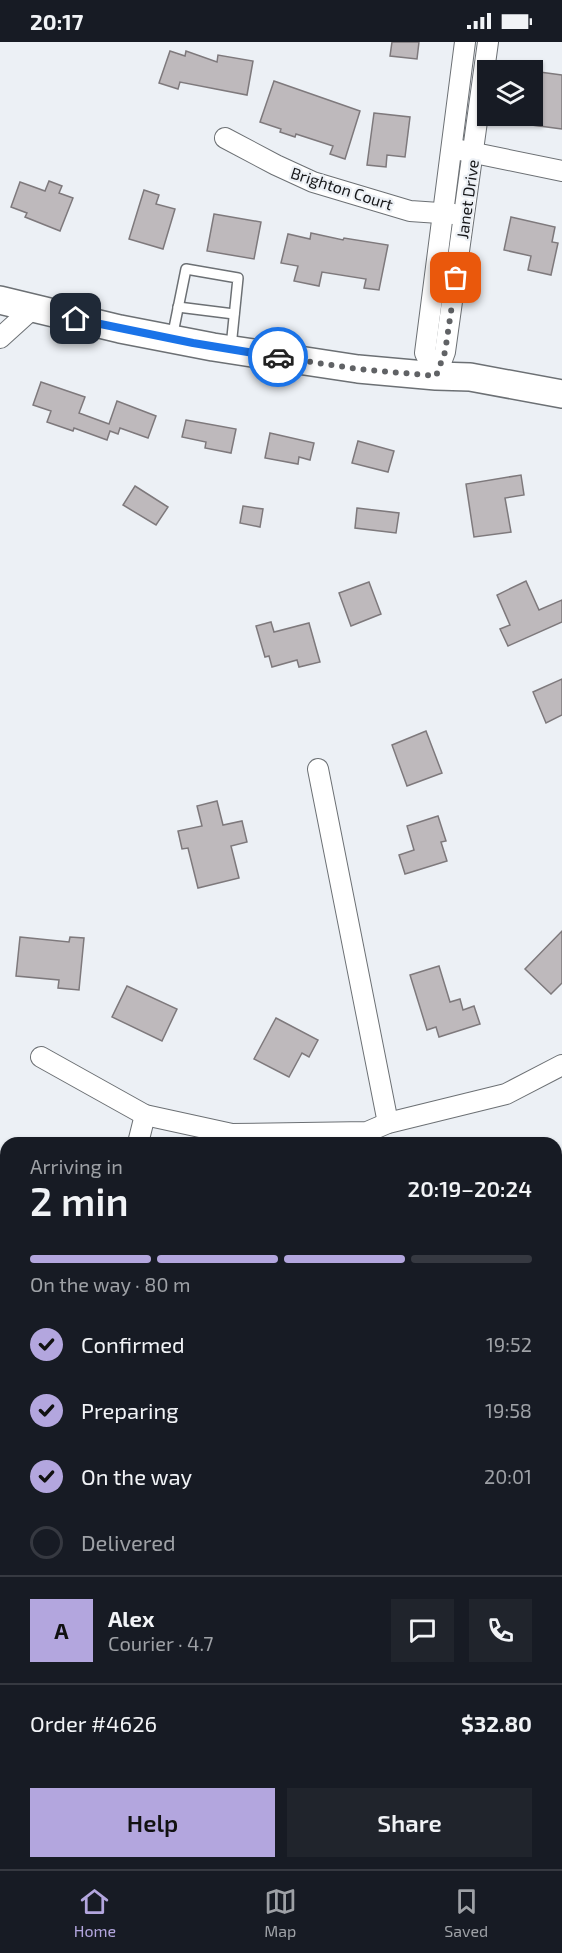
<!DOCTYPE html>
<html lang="en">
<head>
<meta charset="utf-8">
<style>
	:root { --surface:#171b24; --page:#20242c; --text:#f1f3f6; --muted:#9ea1a6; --line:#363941; --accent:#b3a6de }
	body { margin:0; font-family:"Exo 2",sans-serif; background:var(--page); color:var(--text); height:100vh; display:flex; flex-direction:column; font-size:22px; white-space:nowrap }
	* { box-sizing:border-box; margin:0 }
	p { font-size:20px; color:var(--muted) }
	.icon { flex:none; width:33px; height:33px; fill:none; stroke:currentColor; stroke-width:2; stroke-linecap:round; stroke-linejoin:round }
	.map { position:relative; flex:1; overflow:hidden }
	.drawer { position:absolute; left:0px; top:1095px; width:562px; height:732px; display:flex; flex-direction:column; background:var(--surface); border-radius:18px 18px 0 0; box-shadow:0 2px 4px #0004 }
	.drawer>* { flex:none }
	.fabs { position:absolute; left:477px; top:18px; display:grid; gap:12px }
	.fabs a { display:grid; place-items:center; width:66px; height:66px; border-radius:0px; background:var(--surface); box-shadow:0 2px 4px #0004; font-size:30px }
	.pin { position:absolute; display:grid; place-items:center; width:51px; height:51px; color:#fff; margin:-26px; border-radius:12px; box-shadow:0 3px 9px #0006 }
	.courier { position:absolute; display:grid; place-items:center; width:60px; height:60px; margin:-30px; border:4px solid #1a73e8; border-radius:50%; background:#fff; color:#222; box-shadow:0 2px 8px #0007 }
	.overview em { font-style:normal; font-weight:600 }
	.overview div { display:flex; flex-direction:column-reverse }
	.overview { display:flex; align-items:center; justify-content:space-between; height:102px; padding:0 30px }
	h1 { font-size:39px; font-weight:600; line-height:45px }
	.bar { display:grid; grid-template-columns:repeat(4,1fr); gap:9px 6px; align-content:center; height:72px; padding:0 30px }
	.bar i { height:8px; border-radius:4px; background:var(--line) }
	.bar .active { background:var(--accent) }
	.bar p { grid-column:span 4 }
	.line { display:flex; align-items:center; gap:15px; padding:0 30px; border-top:2px solid var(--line) }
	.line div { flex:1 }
	.round { display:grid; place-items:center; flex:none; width:63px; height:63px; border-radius:0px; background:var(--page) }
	ol { padding:0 30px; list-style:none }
	li { display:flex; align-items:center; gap:18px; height:66px }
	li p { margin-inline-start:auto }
	li .icon { padding:6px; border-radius:50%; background:var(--accent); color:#111; stroke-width:4 }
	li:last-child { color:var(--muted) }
	li i { width:33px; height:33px; border:3px solid var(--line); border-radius:50% }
	.action { display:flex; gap:12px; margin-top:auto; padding:12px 30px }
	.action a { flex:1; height:69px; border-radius:0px; background:var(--accent); color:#111; font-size:24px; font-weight:600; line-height:69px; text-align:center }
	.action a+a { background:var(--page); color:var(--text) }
	.status { display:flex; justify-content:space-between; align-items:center; height:42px; padding:0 30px; background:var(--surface); direction:ltr }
	.status svg { height:16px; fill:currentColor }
	.tab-bar { display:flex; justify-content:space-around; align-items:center; height:84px; border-top:2px solid var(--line); background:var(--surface); font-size:16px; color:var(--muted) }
	.tab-bar a { display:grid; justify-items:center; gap:3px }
	.tab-bar .active { color:var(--accent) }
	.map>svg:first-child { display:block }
</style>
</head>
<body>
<div class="status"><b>20:17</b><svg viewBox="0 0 49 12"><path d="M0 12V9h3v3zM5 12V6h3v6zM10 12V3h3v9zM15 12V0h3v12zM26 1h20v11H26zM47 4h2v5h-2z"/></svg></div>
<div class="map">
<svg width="562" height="1827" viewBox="0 0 562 1827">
	<rect width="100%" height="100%" fill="#ecf0f5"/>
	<g fill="#beb9bc" stroke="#7e797c" stroke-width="1.5">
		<path d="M392,0H419L417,17L390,14Z"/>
		<path d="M170,9L185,14L186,9L217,20L218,13L253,19L247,53L180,40L178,47L159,41Z"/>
		<path d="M532,29L562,33V87L532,83Z"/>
		<path d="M274,39L360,69L345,117L330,112L333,104L296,92L295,95L280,90L281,87L260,80Z"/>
		<path d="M374,71L410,75L405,115L387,113L386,125L367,123Z"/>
		<path d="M49,139L62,144L59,151L73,156L60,189L25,175L27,171L11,165L20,140L45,149Z"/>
		<path d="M144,148L159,153L156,162L175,167L163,207L129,197Z"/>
		<path d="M214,172L261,180L254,217L207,209Z"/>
		<path d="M511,175L555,185L552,200L558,201L551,233L528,228L531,214L504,208Z"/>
		<path d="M311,191L343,198L344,196L388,203L379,248L364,246L366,237L322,230L319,244L294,239L298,224L281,221L288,192L310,197Z"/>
		<path d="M41,340L85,355L79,371L109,382L117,359L156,374L148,396L120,386L118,392L110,389L107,398L74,386L73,389L47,380L51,369L33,363Z"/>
		<path d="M186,378L236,387L231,411L205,406L206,400L182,395Z"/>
		<path d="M270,391L314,401L310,418L299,415L298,422L265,416Z"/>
		<path d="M358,399L394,409L388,430L352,421Z"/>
		<path d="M521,433L524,453L505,456L511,490L474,495L466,442Z"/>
		<path d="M135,444L168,465L156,483L123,463Z"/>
		<path d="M243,464L263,467L260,485L240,481Z"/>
		<path d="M357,466L399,471L396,491L355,486Z"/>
		<path d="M526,539L539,568L562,558V580L508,604L500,587L510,583L497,553Z"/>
		<path d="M369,540L381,572L351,584L339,551Z"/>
		<path d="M271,580L274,590L309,581L320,620L299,625L297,618L272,625L269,614L265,615L256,584Z"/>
		<path d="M562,637V673L546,681L533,650Z"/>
		<path d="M426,689L442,731L407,744L392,703Z"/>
		<path d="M217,759L223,783L242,779L247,800L231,804L239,836L198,846L188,806L182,807L178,789L202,784L197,764Z"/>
		<path d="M438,774L446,799L441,800L447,819L405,832L399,813L414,808L407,784Z"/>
		<path d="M562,889V941L551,952L525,927Z"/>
		<path d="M20,895L69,900L70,895L84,896L79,948L58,946L59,938L16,934Z"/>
		<path d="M439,924L450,960L460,957L463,968L474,964L480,982L439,995L436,985L427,988L410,933Z"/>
		<path d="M127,944L177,967L162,999L112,975Z"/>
		<path d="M276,976L318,998L309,1015L302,1011L289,1035L254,1017Z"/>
	</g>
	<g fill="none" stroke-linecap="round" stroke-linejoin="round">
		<g stroke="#6c7074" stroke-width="12">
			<g id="service">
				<path d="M178,265L234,272"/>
				<path d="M172,296L186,227L238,236L231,305"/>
			</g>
		</g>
		<g stroke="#6c7074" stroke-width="22">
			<g id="minor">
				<path d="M225,96L276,123L313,140L410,169L454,172"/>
				<path d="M460,108L562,129"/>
				<path d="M0,296L32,267"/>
				<path d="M436,334L425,311L465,0"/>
				<path d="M436,334L445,310L488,0"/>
				<path d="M318,727L388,1081"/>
				<path d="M41,1015L145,1073L232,1092L367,1090L388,1081L506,1052L562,1023"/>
				<path d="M138,1101L145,1073"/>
				<path d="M556,1327L562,1326"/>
				<path d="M0,1363L6,1354"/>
				<path d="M556,1648L562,1649"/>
			</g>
		</g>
		<g stroke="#6c7074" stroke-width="30">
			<path id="secondary" d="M0,258L120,287L213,305L358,327L436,334L470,335L562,352"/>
		</g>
		<use href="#service" stroke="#fff" stroke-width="9"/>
		<use href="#minor" stroke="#fff" stroke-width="20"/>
		<use href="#secondary" stroke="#fff" stroke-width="27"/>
	</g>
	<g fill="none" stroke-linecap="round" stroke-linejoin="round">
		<path stroke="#606265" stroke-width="6" stroke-dasharray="0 10.8" d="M278,315L358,327L436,334L445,310L456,236"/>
		<path stroke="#1a73e8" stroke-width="8" d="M76,277L193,301L278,315"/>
	</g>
	<g text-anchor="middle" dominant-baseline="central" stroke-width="4.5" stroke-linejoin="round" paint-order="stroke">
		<g font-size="16" fill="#151618" stroke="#ecf0f5">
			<text transform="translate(342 146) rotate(18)">Brighton Court</text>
			<text transform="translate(467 157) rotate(-82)">Janet Drive</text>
		</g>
	</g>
</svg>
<div class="fabs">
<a><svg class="icon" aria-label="layers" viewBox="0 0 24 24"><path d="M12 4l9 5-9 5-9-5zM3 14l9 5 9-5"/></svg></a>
</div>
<div class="pin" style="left:456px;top:236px;background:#ea580c"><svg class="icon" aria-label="bag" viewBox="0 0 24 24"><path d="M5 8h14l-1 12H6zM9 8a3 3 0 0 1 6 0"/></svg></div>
<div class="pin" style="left:76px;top:277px;background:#1f2937"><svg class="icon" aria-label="home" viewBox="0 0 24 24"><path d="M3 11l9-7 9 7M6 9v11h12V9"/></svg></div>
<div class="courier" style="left:278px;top:315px"><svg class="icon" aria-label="car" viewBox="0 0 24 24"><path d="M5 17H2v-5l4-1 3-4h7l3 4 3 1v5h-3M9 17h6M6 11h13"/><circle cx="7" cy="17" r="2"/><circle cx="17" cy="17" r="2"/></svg></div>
<section class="drawer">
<div class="overview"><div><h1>2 min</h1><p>Arriving in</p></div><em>20:19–20:24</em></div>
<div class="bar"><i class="active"></i><i class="active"></i><i class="active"></i><i></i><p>On the way · 80 m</p></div>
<ol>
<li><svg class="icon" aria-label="check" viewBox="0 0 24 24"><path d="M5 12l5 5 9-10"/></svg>Confirmed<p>19:52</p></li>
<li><svg class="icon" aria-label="check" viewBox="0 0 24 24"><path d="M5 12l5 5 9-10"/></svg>Preparing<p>19:58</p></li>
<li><svg class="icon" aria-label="check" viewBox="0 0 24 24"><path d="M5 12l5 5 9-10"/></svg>On the way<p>20:01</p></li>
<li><i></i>Delivered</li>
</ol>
<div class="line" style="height:108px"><b class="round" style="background:var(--accent);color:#111">A</b><div><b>Alex</b><p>Courier · 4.7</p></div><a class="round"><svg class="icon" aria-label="chat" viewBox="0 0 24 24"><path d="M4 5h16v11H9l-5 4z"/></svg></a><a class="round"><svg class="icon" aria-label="phone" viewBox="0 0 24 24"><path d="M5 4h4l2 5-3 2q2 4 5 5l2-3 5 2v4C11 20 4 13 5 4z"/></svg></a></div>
<div class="line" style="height:78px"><div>Order #4626</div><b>$32.80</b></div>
<div class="action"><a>Help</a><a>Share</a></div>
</section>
</div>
<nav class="tab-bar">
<a class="active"><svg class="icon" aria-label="home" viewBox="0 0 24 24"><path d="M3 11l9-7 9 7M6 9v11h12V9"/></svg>Home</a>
<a><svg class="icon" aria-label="map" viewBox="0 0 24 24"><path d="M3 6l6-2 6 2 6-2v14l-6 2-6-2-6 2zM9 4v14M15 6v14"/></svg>Map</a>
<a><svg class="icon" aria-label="saved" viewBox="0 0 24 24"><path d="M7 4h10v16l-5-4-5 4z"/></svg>Saved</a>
</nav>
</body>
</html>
